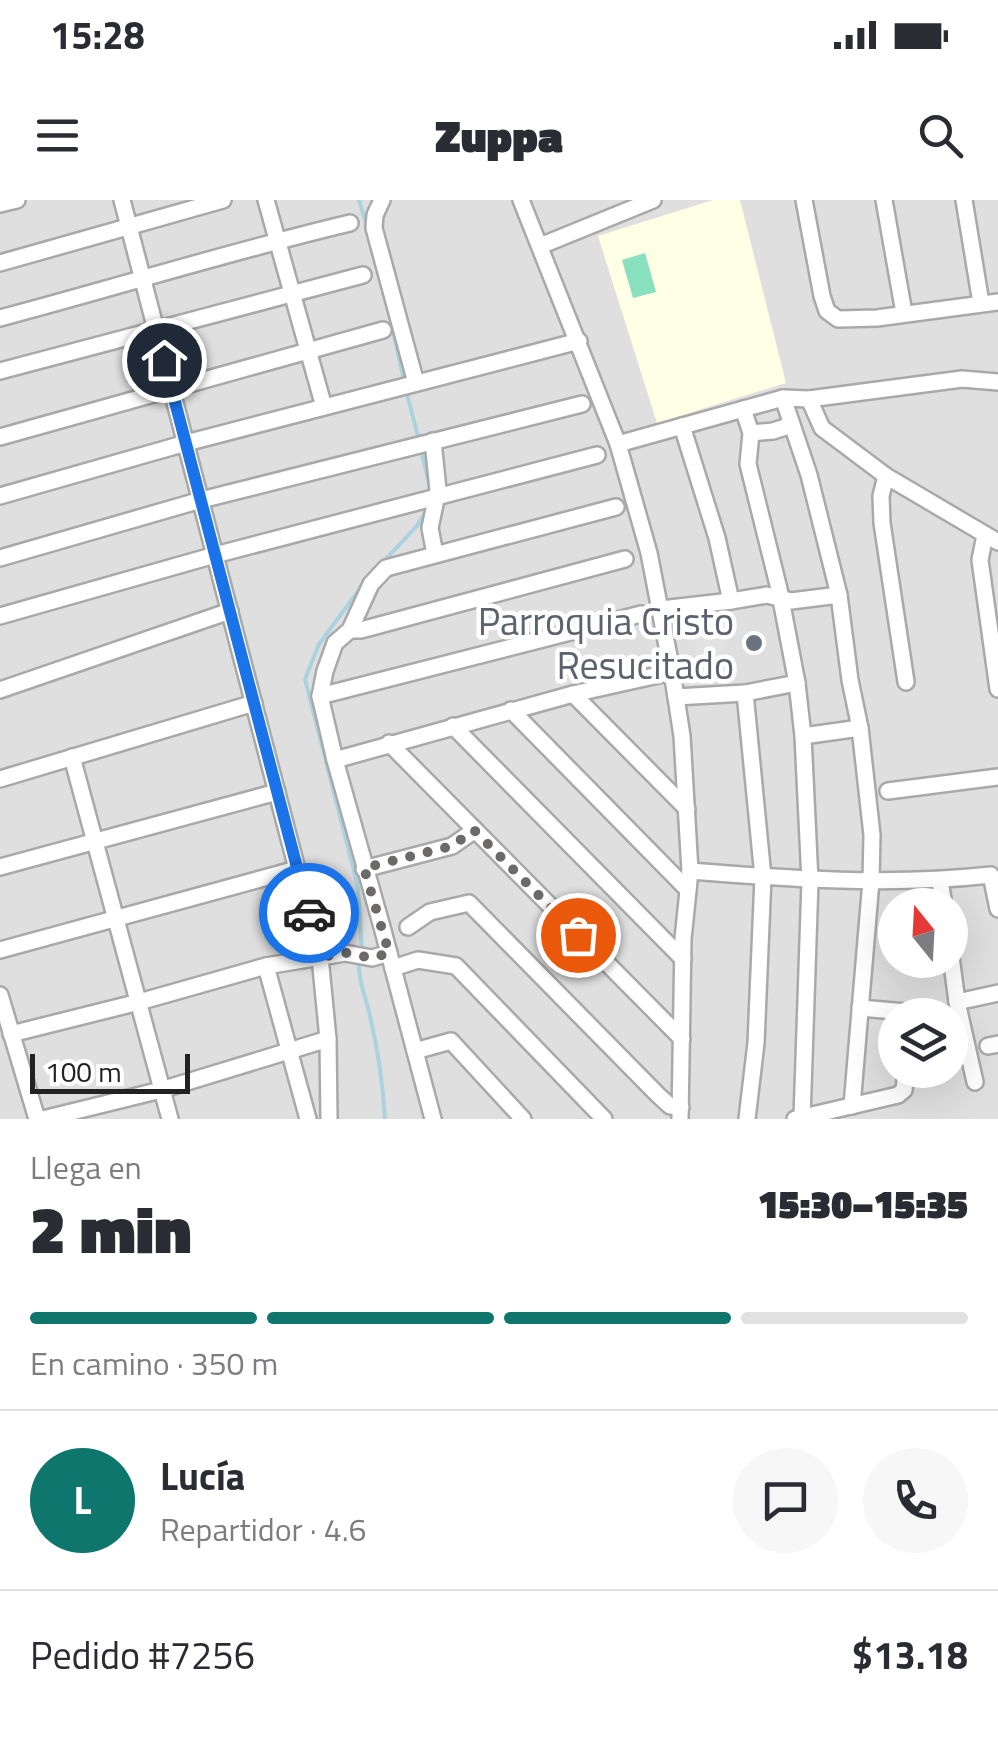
<!DOCTYPE html>
<html lang="es">
<head>
<meta charset="utf-8">
<style>
	:root { --surface:#fff; --page:#f7f7f7; --text:#2b2b33; --muted:#7c7c81; --line:#e1e1e2; --accent:#0f766e }
	body { margin:0; font-family:"Titillium Web",sans-serif; background:var(--page); color:var(--text); height:100vh; display:flex; flex-direction:column; font-size:38px; white-space:nowrap }
	* { box-sizing:border-box; margin:0 }
	p { font-size:32px; color:var(--muted) }
	.icon { flex:none; width:55px; height:55px; fill:none; stroke:currentColor; stroke-width:2; stroke-linecap:round; stroke-linejoin:round }
	.map { position:relative; height:919px; overflow:hidden }
	.drawer { display:flex; flex-direction:column; background:var(--surface); flex:1 }
	.drawer>* { flex:none }
	.needle { width:65px; rotate:342deg }
	.fabs { position:absolute; left:878px; top:688px; display:grid; gap:20px }
	.fabs a { display:grid; place-items:center; width:90px; height:90px; border-radius:50%; background:var(--surface); box-shadow:0 10px 40px #0002; font-size:50px }
	.scale { position:absolute; left:30px; bottom:25px; width:160px; box-sizing:border-box; padding-left:10px; border:5px solid #222; border-top:0; font-size:28px; line-height:35px; white-space:nowrap; color:#222; -webkit-text-stroke:8px #fff; paint-order:stroke }
	.pin { position:absolute; display:grid; place-items:center; width:85px; height:85px; color:#fff; margin:-42px; border:5px solid #fff; border-radius:50%; box-shadow:0 2px 10px #0007 }
	.courier { position:absolute; display:grid; place-items:center; width:100px; height:100px; margin:-50px; border:8px solid #1a73e8; border-radius:50%; background:#fff; color:#222; box-shadow:0 2px 12px #0007 }
	.overview em { font-style:normal; font-weight:800 }
	.overview div { display:flex; flex-direction:column-reverse }
	.overview { display:flex; align-items:center; justify-content:space-between; height:170px; padding:0 30px }
	h1 { font-size:65px; font-weight:800; line-height:75px }
	.bar { display:grid; grid-template-columns:repeat(4,1fr); gap:15px 10px; align-content:center; height:120px; padding:0 30px }
	.bar i { height:12px; border-radius:8px; background:var(--line) }
	.bar .active { background:var(--accent) }
	.bar p { grid-column:span 4 }
	.line { display:flex; align-items:center; gap:25px; padding:0 30px; border-top:2px solid var(--line) }
	.line div { flex:1 }
	.round { display:grid; place-items:center; flex:none; width:105px; height:105px; border-radius:52px; background:var(--page) }
	.status { display:flex; justify-content:space-between; align-items:center; height:70px; padding:0 50px; background:var(--surface); direction:ltr }
	.status svg { height:28px; fill:currentColor }
	header { display:flex; justify-content:space-between; align-items:center; height:130px; padding:0 30px; background:var(--surface); font-size:45px; font-weight:800 }
	.map>svg:first-child { display:block }
</style>
</head>
<body>
<div class="status"><b>15:28</b><svg viewBox="0 0 49 12"><path d="M0 12V9h3v3zM5 12V6h3v6zM10 12V3h3v9zM15 12V0h3v12zM26 1h20v11H26zM47 4h2v5h-2z"/></svg></div>
<header><svg class="icon" aria-label="menu" viewBox="0 0 24 24"><path d="M4 6h16M4 12h16M4 18h16"/></svg>Zuppa<svg class="icon" aria-label="search" viewBox="0 0 24 24"><circle cx="10" cy="10" r="6"/><path d="M15 15l6 6"/></svg></header>
<div class="map">
<svg width="998" height="919" viewBox="0 0 998 919">
	<rect width="100%" height="100%" fill="#f2efe9"/>
	<path fill="#e0dfdf" fill-rule="evenodd" d="M0,0H998V919H0ZM895,705H950V760H895ZM895,815H950V870H895Z"/>
	<path fill="#ffffe5" d="M713,0H740L786,183L657,223L598,36Z"/>
	<path fill="#88e0be" d="M645,53L656,92L633,98L622,60Z"/>
	<path fill="#e2e2e2" d="M722,428L725,452L696,456L693,432Z"/>
	<g fill="none" stroke-linecap="round" stroke-linejoin="round">
		<g stroke="#aad3df" stroke-width="4">
			<path d="M359,0L368,30"/>
			<path d="M390,117L403,176"/>
			<path d="M407,194L419,240"/>
			<path d="M421,249L431,293"/>
			<path d="M381,364L416,327L427,311"/>
			<path d="M362,753L358,687L305,479L319,444L365,382"/>
			<path d="M359,762C358,781 366,797 370,816C378,850 383,884 385,919"/>
		</g>
		<g stroke="#a9a9a9" stroke-width="20">
			<g id="minor">
				<path d="M122,0L320,757L328,839L329,919"/>
				<path d="M266,0L324,207"/>
				<path d="M382,0L375,15L374,28L416,183"/>
				<path d="M521,0L618,244L649,353L672,472L682,536L690,671L683,739L680,919"/>
				<path d="M804,0L822,96L827,111L838,119L877,118L998,102"/>
				<path d="M884,0L904,113"/>
				<path d="M964,0L981,103"/>
				<path d="M0,4L17,0"/>
				<path d="M540,46L653,0"/>
				<path d="M0,63L223,0"/>
				<path d="M0,118C117,87 232,51 350,23"/>
				<path d="M0,171L363,75"/>
				<path d="M783,198L809,275L839,395L850,480L860,528L872,635L871,681L852,906"/>
				<path d="M809,199L822,228L886,276L998,342"/>
				<path d="M743,209L751,233L748,264L779,389L797,483L803,536L810,681L802,918"/>
				<path d="M682,226L717,338L731,401"/>
				<path d="M751,233L773,231L792,225"/>
				<path d="M0,237L383,130"/>
				<path d="M433,241L438,290L430,328L435,354"/>
				<path d="M618,244L783,198L809,199L962,179L998,182"/>
				<path d="M886,276L881,296L882,323L906,482"/>
				<path d="M0,296L186,243L579,141"/>
				<path d="M985,335L980,360L998,489"/>
				<path d="M0,358L201,300L582,204"/>
				<path d="M661,409L731,401L767,395L791,401L839,395"/>
				<path d="M0,416L215,355L597,255"/>
				<path d="M350,430H361L625,359"/>
				<path d="M0,490L230,411"/>
				<path d="M745,493L763,677L756,843L747,919"/>
				<path d="M573,494L687,609"/>
				<path d="M320,496L641,414"/>
				<path d="M676,497L745,493L797,483"/>
				<path d="M511,510L688,690"/>
				<path d="M453,526L683,759"/>
				<path d="M803,536L860,528"/>
				<path d="M389,543L682,839"/>
				<path d="M72,557L170,919"/>
				<path d="M335,560L573,494L672,472"/>
				<path d="M0,579L254,503"/>
				<path d="M888,591L998,577"/>
				<path d="M0,667L277,592"/>
				<path d="M364,669L452,646L475,630"/>
				<path d="M690,671C790,679 890,686 991,675L998,709"/>
				<path d="M940,681L944,705"/>
				<path d="M408,727L430,712L469,703L658,895L670,906L681,907"/>
				<path d="M950,749L957,802L975,882"/>
				<path d="M0,750L297,669"/>
				<path d="M266,766L308,919"/>
				<path d="M393,768L418,760L456,766L604,919"/>
				<path d="M0,795L37,919"/>
				<path d="M957,802L998,793"/>
				<path d="M860,808L906,812L908,815"/>
				<path d="M11,834L139,802L266,766L345,753L372,758L389,753"/>
				<path d="M988,846L998,844"/>
				<path d="M415,851L451,841L523,919"/>
				<path d="M43,919L161,890L328,839"/>
				<path d="M433,919L382,727L335,560L320,496L325,471L335,443L350,430L371,384L386,368L616,307"/>
				<path d="M795,919L898,895L904,890L906,870"/>
			</g>
		</g>
		<use href="#minor" stroke="#fff" stroke-width="15"/>
	</g>
	<g fill="none" stroke-linecap="round" stroke-linejoin="round">
		<path stroke="#6b6a68" stroke-width="10" stroke-dasharray="0 18" d="M309,713L320,757L346,753L372,758L389,753L364,668L452,646L474,630L578,735"/>
		<path stroke="#1a73e8" stroke-width="12" d="M164,160L309,713"/>
	</g>
	<circle fill="#6b7280" stroke="#fff" stroke-width="4" cx="754" cy="443" r="10"/>
	<g text-anchor="middle" dominant-baseline="central" stroke-width="9" stroke-linejoin="round" paint-order="stroke">
		<g font-size="38" fill="#5b616d" stroke="#fff" text-anchor="end">
			<text x="734" y="421">Parroquia Cristo<tspan x="734" dy="44">Resucitado</tspan></text>
		</g>
	</g>
</svg>
<div class="fabs">
<a><svg class="needle" viewBox="-14 -14 28 28"><path d="M0-13l5 13h-10z" fill="#e53935"/><path d="M0 13l5-13h-10z" fill="#7c7c81"/></svg></a>
<a><svg class="icon" aria-label="layers" viewBox="0 0 24 24"><path d="M12 4l9 5-9 5-9-5zM3 14l9 5 9-5"/></svg></a>
</div>
<div class="scale">100 m</div>
<div class="pin" style="left:578px;top:735px;background:#ea580c"><svg class="icon" aria-label="bag" viewBox="0 0 24 24"><path d="M5 8h14l-1 12H6zM9 8a3 3 0 0 1 6 0"/></svg></div>
<div class="pin" style="left:164px;top:160px;background:#1f2937"><svg class="icon" aria-label="home" viewBox="0 0 24 24"><path d="M3 11l9-7 9 7M6 9v11h12V9"/></svg></div>
<div class="courier" style="left:309px;top:713px"><svg class="icon" aria-label="car" viewBox="0 0 24 24"><path d="M5 17H2v-5l4-1 3-4h7l3 4 3 1v5h-3M9 17h6M6 11h13"/><circle cx="7" cy="17" r="2"/><circle cx="17" cy="17" r="2"/></svg></div>
</div>
<section class="drawer">
<div class="overview"><div><h1>2 min</h1><p>Llega en</p></div><em>15:30–15:35</em></div>
<div class="bar"><i class="active"></i><i class="active"></i><i class="active"></i><i></i><p>En camino · 350 m</p></div>
<div class="line" style="height:180px"><b class="round" style="background:var(--accent);color:#fff">L</b><div><b>Lucía</b><p>Repartidor · 4.6</p></div><a class="round"><svg class="icon" aria-label="chat" viewBox="0 0 24 24"><path d="M4 5h16v11H9l-5 4z"/></svg></a><a class="round"><svg class="icon" aria-label="phone" viewBox="0 0 24 24"><path d="M5 4h4l2 5-3 2q2 4 5 5l2-3 5 2v4C11 20 4 13 5 4z"/></svg></a></div>
<div class="line" style="height:130px"><div>Pedido #7256</div><b>$13.18</b></div>
</section>
</body>
</html>
